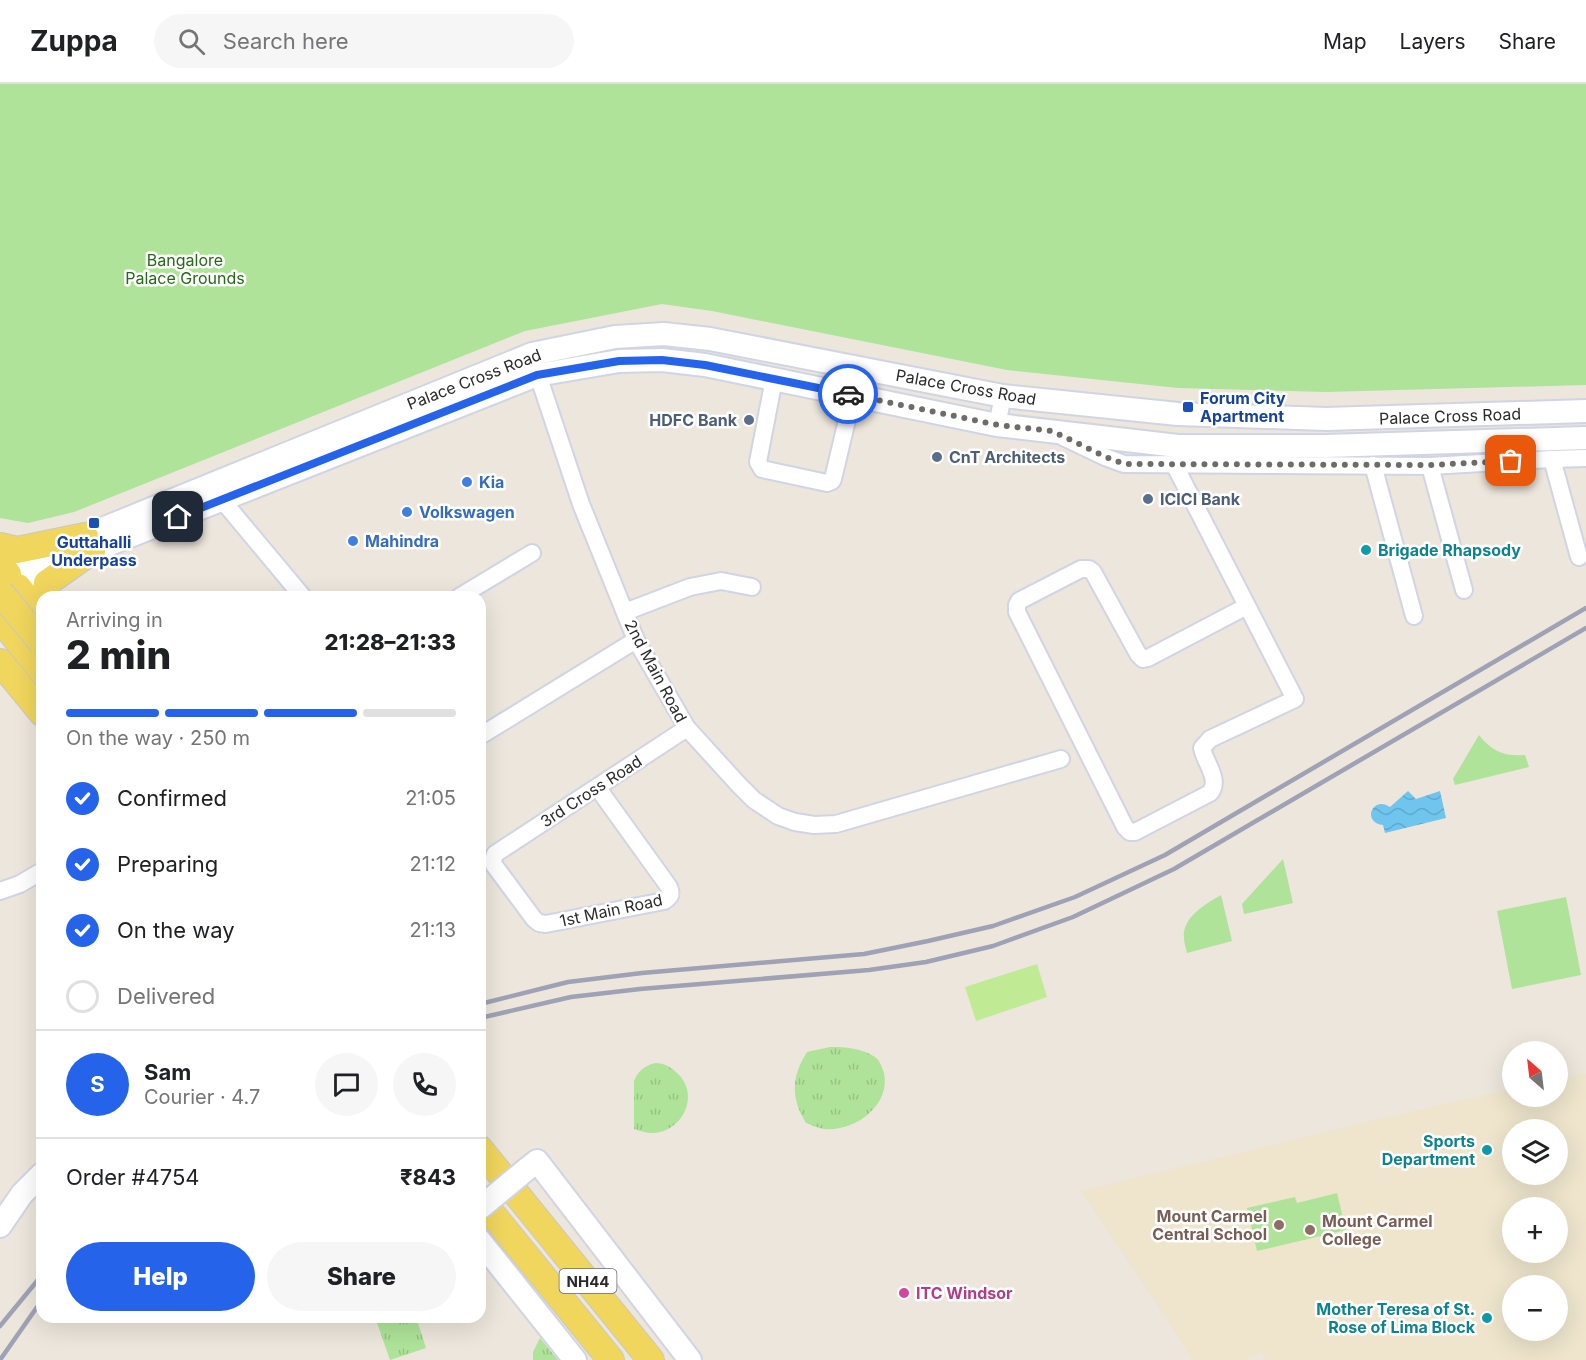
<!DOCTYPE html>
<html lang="en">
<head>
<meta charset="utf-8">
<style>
	:root { --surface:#fff; --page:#f6f6f6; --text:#202124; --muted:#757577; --line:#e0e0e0; --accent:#2563eb }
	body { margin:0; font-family:Inter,sans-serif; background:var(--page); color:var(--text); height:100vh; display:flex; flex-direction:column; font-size:22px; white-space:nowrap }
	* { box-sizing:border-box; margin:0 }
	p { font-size:20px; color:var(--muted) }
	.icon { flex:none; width:33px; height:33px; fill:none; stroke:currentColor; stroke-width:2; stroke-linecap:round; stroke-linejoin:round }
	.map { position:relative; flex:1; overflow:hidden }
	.panel { position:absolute; left:36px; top:507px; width:450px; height:732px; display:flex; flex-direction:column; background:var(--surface); border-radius:18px; box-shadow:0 6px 24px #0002 }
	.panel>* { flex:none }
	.needle { width:39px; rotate:332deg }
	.tools { position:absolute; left:1502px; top:957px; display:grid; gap:12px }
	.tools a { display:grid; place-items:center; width:66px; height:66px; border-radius:50%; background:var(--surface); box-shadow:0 6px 24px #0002; font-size:30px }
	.pin { position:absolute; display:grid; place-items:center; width:51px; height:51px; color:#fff; margin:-26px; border-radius:12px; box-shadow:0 3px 9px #0006 }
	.courier { position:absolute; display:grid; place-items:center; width:60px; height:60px; margin:-30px; border:4px solid #2563eb; border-radius:50%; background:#fff; color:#222; box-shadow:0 2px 8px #0007 }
	.headline em { font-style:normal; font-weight:800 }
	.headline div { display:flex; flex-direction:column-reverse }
	.headline { display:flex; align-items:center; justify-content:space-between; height:102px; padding:0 30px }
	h1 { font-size:39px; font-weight:800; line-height:45px }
	.bar { display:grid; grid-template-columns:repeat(4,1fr); gap:9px 6px; align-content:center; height:72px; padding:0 30px }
	.bar i { height:8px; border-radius:4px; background:var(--line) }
	.bar .current { background:var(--accent) }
	.bar p { grid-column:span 4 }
	.line { display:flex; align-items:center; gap:15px; padding:0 30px; border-top:2px solid var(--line) }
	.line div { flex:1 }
	.round { display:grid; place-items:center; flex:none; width:63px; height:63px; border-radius:32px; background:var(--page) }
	ol { padding:0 30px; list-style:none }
	li { display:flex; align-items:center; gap:18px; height:66px }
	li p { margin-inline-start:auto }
	li .icon { padding:6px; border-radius:50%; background:var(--accent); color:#fff; stroke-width:4 }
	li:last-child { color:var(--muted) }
	li i { width:33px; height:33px; border:3px solid var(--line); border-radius:50% }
	.action { display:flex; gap:12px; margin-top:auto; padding:12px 30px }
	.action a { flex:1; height:69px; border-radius:36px; background:var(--accent); color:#fff; font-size:24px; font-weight:800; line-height:69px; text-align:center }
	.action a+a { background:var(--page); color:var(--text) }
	header { display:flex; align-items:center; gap:36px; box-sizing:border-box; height:84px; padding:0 30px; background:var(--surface); border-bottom:2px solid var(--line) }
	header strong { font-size:28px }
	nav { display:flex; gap:33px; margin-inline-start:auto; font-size:21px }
	.search { width:420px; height:54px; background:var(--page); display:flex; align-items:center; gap:15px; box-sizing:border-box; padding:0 21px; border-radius:33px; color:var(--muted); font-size:22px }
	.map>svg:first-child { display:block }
</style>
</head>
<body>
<header>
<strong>Zuppa</strong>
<div class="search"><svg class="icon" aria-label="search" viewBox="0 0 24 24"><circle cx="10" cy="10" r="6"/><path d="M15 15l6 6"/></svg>Search here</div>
<nav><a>Map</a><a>Layers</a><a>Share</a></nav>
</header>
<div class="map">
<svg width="1586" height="1276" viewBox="0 0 1586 1276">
	<defs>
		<pattern id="grass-tufts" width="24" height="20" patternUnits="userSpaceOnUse" patternTransform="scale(1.5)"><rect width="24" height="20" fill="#aee399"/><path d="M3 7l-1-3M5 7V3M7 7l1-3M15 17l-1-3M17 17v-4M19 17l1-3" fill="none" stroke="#96c384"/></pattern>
		<pattern id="water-waves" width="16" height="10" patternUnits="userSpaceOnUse" patternTransform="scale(1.5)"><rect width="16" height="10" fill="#6fc5ee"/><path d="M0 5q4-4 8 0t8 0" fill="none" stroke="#60a9cc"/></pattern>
	</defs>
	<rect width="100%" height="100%" fill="#ece6dc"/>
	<path fill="#eee5cc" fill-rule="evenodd" d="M1586,989V1276H1266L1262,1269L1244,1276H1192L1173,1244L1081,1107L1430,1023L1512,1005V1012H1557V995ZM1512,1046H1557V1090H1512ZM1512,1124H1557V1168H1512ZM1512,1202H1557V1246H1512Z"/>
	<g fill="url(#grass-tufts)">
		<path d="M830,963C845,963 862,964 875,973C880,977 882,983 884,989C891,1022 854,1048 824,1045C818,1044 812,1041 806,1039C791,1014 791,993 807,968Z"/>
		<path d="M655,979C666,979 672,984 679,991C700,1013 681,1049 652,1049C646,1049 640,1047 634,1045V997C638,987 644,982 655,979Z"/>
		<path d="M375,1233H416L426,1264L390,1276Z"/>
		<path d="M540,1254L558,1276H533V1268Z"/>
	</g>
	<g fill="#aee399">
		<path d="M0,0H1586V301L1326,308L1178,304L1007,286L712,227L662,220L525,247L74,428L28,439L0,434Z"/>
		<path d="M1479,651C1491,667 1505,673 1525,671L1529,683L1455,701L1453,695Z"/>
		<path d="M1283,775L1293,819L1244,830L1242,820Z"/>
		<path d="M1221,811L1232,857L1187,869C1186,864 1184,859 1184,854C1182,833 1206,820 1221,811Z"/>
		<path d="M1566,813L1581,891L1512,905L1497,827Z"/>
		<path d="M1337,1109L1346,1146L1257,1167L1247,1124L1295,1113L1297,1119Z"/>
	</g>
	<path fill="#c1ea94" d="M1037,880L1047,913L976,937L965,903Z"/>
	<path fill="url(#water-waves)" d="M1408,707L1416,715L1440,707L1446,734L1385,749L1383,741C1361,738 1373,711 1390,723Z"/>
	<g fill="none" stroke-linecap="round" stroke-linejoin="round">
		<g stroke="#d1d4e3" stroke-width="20">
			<g id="street">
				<path d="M535,282L581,420L636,556L687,644L739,701L754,716L778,732L795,738L814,741L836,740L1061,675"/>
				<path d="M774,295L758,378L762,385L827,399L832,397L833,395L853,311"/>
				<path d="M997,341L1003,312"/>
				<path d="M1063,353L1105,373L1124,380L1430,382L1552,375L1586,374"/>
				<path d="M1552,375L1579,473"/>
				<path d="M1174,380L1295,615L1210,655L1202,664C1205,679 1221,696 1210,709L1135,748H1130L1125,743L1017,528V521L1019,517L1081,485H1089L1093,488L1138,570L1143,575L1148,574L1247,522"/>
				<path d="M1373,381L1414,532"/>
				<path d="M1430,382L1464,506"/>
				<path d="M222,416L303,513"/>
				<path d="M459,513L532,469"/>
				<path d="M625,528L690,503L721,497L752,503"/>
				<path d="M480,652L636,556"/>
				<path d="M597,703L669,803C672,810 671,813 664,817L546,840L539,839L534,835L494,781L493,777L495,770L687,644"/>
				<path d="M0,807L20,800L42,787"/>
			</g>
		</g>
		<g stroke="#d1d4e3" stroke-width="26">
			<g id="secondary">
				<path d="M0,494L85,452L532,270L615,253L664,250L710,255L1003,312L1178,330L1326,335L1586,327"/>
				<path d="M2,512L92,467L537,291L619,277L662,276L705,281L997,341L1178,362H1326L1586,354"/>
				<path d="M527,1085L537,1077L690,1276"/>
				<path d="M0,1142L22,1110L42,1090"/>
				<path d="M480,1157L575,1276"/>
			</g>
		</g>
		<g stroke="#c8c8c8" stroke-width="28">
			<g id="primary">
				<path d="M0,462L17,466L85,452"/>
				<path d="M0,480L8,490"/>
				<path d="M18,503L42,533"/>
				<path d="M45,513L47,499L92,467"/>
				<path d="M0,535L42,587"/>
				<path d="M0,578L42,629"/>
				<path d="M480,1065L651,1276"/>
				<path d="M480,1115L611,1276"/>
			</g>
		</g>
		<use href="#street" stroke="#fff" stroke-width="16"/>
		<use href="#secondary" stroke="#fff" stroke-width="22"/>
		<use href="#primary" stroke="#f0d65d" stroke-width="26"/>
		<g stroke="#9fa1b5" stroke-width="4.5">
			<path d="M480,920L568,898L642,889L864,870L928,857L993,842L1075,813L1165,771L1586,524"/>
			<path d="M480,934L571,913L640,905L869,886L926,878L993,862L1073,833L1174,785L1586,544"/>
			<path d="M0,1242L42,1191"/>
			<path d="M0,1276L42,1216"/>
		</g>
		<g stroke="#d1d4e3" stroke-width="26" stroke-linecap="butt">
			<path id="secondary-bridge" d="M480,1124L527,1085"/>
		</g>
		<g stroke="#c8c8c8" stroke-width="28" stroke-linecap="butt">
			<path id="primary-bridge" d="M0,508L42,559"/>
		</g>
		<use href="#secondary-bridge" stroke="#fff" stroke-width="22"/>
		<use href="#primary-bridge" stroke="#f0d65d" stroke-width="26"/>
	</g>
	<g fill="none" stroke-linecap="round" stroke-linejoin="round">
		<path stroke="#6e6c68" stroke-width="6" stroke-dasharray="0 10.8" d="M848,310L998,341L1052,347L1106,373L1124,380L1430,381L1511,377"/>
		<path stroke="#2563eb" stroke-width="8" d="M178,433L537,291L619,277L662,276L705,281L848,310"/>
	</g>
	<g fill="#1a4fb4" stroke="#fff" stroke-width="2">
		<rect x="1182" y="317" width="12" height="12" rx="3"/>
		<rect x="88" y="433" width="12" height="12" rx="3"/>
	</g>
	<g fill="#5c6f8a" stroke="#fff" stroke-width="2">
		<circle cx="749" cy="336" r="6"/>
		<circle cx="937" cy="373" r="6"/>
		<circle cx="1148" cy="415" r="6"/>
	</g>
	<g fill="#3f7fe0" stroke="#fff" stroke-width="2">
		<circle cx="467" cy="398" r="6"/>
		<circle cx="407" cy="428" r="6"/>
		<circle cx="353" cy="457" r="6"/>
	</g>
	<g fill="#0f9aa8" stroke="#fff" stroke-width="2">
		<circle cx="1366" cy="466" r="6"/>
		<circle cx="1487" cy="1066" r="6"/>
		<circle cx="1487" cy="1234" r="6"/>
	</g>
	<g fill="#8d6e63" stroke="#fff" stroke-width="2">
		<circle cx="1279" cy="1141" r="6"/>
		<circle cx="1310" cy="1146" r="6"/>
	</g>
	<circle fill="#d1479c" stroke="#fff" stroke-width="2" cx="904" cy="1209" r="6"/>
	<g text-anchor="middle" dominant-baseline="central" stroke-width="5" stroke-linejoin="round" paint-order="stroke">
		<rect fill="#fff" stroke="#6a6a6a" stroke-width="1.5" x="559.5" y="1185" width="57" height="24" rx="4.5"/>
		<g font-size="15" font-weight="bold" fill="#2a2a2a">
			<text x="588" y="1197">NH44</text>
		</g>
		<g font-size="16" fill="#26671a" stroke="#fff">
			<text x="185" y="176">Bangalore<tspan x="185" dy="18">Palace Grounds</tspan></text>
		</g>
		<g font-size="16" fill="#2a2a2a" stroke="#fff">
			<text transform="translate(474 295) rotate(-21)">Palace Cross Road</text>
			<text transform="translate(966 303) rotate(10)">Palace Cross Road</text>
			<text transform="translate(1450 332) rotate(-2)">Palace Cross Road</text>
			<text transform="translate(656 587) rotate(62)">2nd Main Road</text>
			<text transform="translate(591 707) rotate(-33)">3rd Cross Road</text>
			<text transform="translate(611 826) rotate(-12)">1st Main Road</text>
		</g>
		<g font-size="16" font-weight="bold" fill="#164399" stroke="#fff" text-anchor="start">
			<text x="1200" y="314">Forum City<tspan x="1200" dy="18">Apartment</tspan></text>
			<text x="94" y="458" text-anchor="middle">Guttahalli<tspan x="94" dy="18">Underpass</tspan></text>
		</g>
		<g font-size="16" font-weight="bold" fill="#4e5e75" stroke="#fff" text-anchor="start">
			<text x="737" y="336" text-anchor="end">HDFC Bank</text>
			<text x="949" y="373">CnT Architects</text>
			<text x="1160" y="415">ICICI Bank</text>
		</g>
		<g font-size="16" font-weight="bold" fill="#366cbe" stroke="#fff" text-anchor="start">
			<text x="479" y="398">Kia</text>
			<text x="419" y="428">Volkswagen</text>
			<text x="365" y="457">Mahindra</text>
		</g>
		<g font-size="16" font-weight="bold" fill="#0d838f" stroke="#fff" text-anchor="end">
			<text x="1378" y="466" text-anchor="start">Brigade Rhapsody</text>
			<text x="1475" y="1057">Sports<tspan x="1475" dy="18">Department</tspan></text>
			<text x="1475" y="1225">Mother Teresa of St.<tspan x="1475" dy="18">Rose of Lima Block</tspan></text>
		</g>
		<g font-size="16" font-weight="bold" fill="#785e54" stroke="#fff" text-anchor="end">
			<text x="1267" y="1132">Mount Carmel<tspan x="1267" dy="18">Central School</tspan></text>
			<text x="1322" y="1137" text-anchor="start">Mount Carmel<tspan x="1322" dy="18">College</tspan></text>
		</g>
		<g font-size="16" font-weight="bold" fill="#b23c85" stroke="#fff" text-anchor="start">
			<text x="916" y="1209">ITC Windsor</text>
		</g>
	</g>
</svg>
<div class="tools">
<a><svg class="needle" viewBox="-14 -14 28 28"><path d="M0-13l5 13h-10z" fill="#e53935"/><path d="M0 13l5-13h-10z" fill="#757577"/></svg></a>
<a><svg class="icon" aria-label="layers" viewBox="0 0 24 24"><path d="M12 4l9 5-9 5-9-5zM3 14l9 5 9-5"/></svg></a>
<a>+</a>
<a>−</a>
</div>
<div class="pin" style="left:1511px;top:377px;background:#ea580c"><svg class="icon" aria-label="bag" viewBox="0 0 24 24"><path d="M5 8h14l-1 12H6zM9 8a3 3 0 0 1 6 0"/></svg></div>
<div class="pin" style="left:178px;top:433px;background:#1f2937"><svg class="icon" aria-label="home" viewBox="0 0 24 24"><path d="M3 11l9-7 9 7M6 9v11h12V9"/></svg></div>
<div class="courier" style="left:848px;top:310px"><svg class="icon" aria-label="car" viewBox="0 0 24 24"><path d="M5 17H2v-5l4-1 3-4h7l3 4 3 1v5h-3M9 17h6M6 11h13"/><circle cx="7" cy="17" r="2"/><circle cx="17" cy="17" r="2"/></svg></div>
<section class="panel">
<div class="headline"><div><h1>2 min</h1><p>Arriving in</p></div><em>21:28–21:33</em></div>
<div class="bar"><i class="current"></i><i class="current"></i><i class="current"></i><i></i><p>On the way · 250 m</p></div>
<ol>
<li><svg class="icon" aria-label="check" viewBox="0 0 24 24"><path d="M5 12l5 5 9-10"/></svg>Confirmed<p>21:05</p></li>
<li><svg class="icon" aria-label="check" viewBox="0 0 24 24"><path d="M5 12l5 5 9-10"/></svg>Preparing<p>21:12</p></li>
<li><svg class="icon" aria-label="check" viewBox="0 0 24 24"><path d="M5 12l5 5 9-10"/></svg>On the way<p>21:13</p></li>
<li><i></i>Delivered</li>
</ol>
<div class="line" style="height:108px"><b class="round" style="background:var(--accent);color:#fff">S</b><div><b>Sam</b><p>Courier · 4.7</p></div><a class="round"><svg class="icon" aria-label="chat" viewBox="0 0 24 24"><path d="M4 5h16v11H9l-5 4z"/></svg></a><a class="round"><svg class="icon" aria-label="phone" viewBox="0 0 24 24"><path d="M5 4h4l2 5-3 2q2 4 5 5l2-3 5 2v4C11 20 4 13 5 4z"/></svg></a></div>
<div class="line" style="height:78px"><div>Order #4754</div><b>₹843</b></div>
<div class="action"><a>Help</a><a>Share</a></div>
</section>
</div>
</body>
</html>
